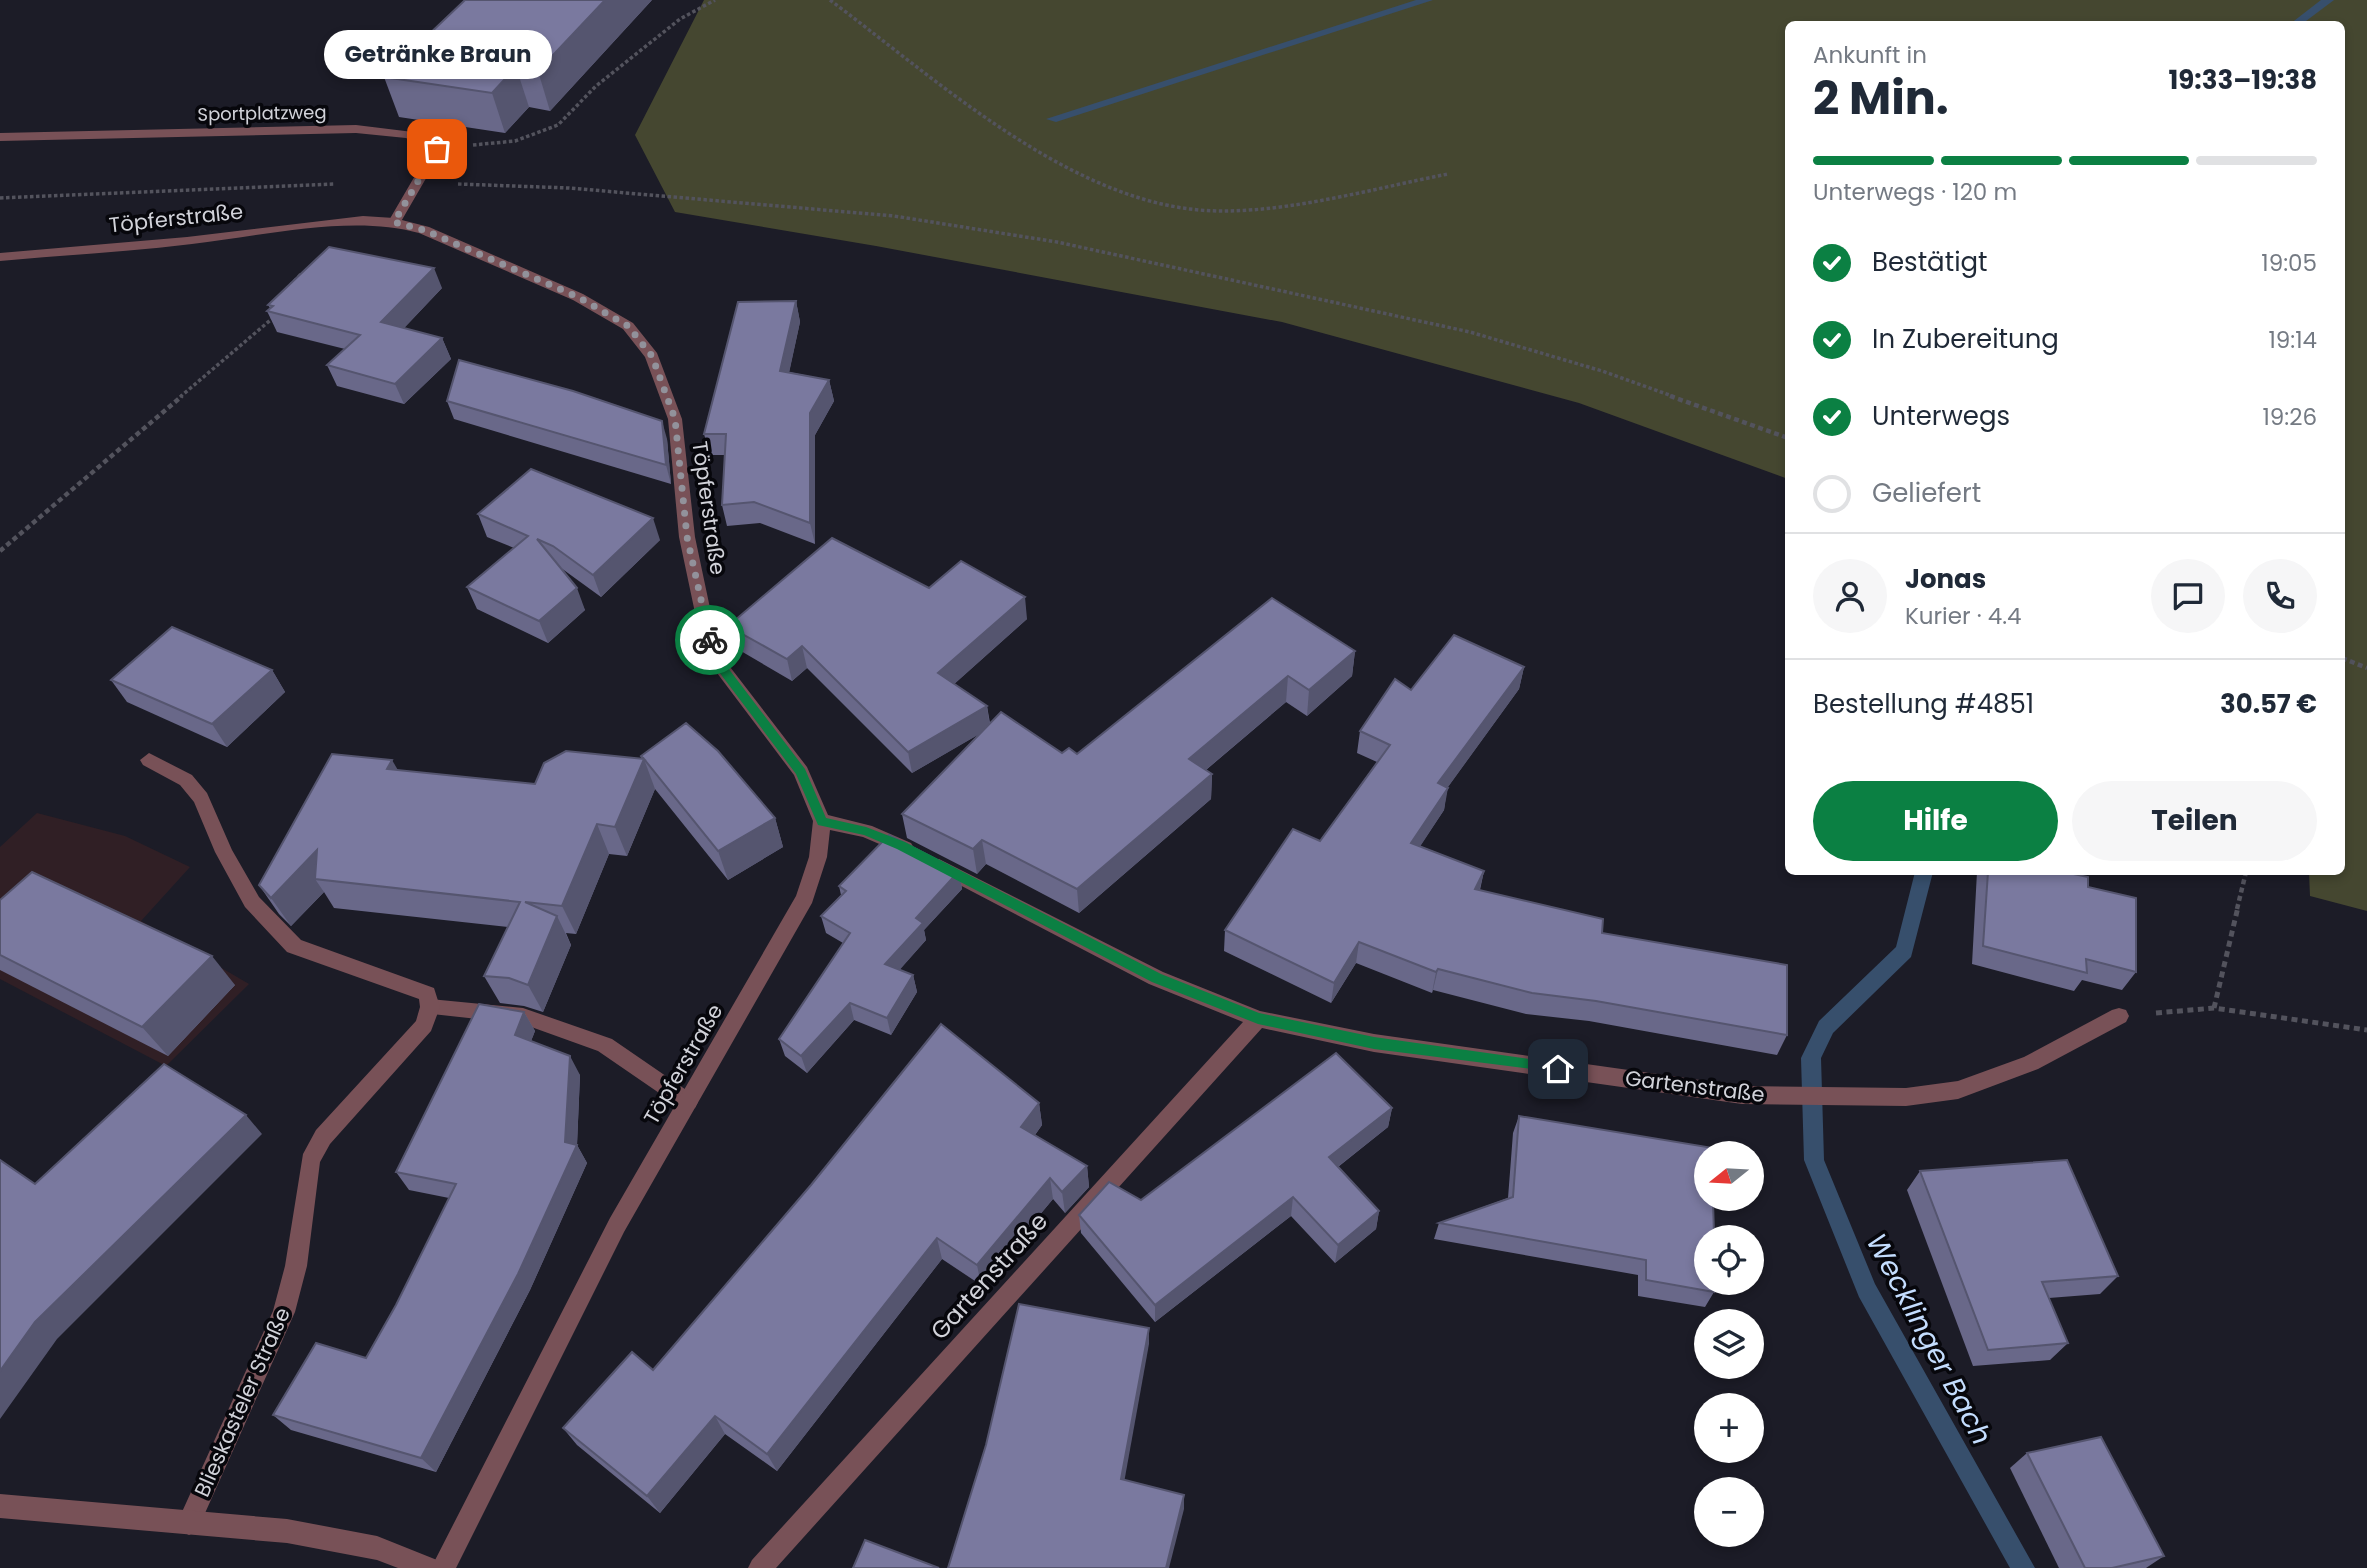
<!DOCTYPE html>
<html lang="de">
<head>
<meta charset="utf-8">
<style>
	:root { --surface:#fff; --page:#f6f6f7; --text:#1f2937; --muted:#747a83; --line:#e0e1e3; --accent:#0b8043 }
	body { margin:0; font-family:Poppins,sans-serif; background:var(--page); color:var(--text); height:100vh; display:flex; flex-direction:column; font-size:26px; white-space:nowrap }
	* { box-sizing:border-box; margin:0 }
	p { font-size:23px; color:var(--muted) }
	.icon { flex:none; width:38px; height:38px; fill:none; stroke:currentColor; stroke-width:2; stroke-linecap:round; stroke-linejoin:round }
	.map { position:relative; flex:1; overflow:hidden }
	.side { position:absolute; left:1785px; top:21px; width:560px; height:854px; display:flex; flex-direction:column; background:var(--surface); border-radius:10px; box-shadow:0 4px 10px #0003 }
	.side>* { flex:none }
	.needle { width:46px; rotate:252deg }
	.tools { position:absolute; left:1694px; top:1141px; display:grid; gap:14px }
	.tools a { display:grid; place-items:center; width:70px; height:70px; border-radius:50%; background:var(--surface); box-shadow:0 4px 10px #0003; font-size:35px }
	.pin { position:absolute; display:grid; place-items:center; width:60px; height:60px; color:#fff; margin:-30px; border-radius:14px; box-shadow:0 4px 10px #0006 }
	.courier { position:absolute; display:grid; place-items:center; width:70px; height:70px; margin:-35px; border:5px solid #0b8043; border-radius:50%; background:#fff; color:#222; box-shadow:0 2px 9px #0007 }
	.bubble { position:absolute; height:49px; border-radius:24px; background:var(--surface); box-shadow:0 4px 10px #0003; font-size:23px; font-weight:700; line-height:49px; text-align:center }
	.summary em { font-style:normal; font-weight:700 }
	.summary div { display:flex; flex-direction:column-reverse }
	.summary { display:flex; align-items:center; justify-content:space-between; height:119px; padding:0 28px }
	h1 { font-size:46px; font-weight:700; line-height:52px }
	.bar { display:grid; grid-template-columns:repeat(4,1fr); gap:10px 7px; align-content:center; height:84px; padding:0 28px }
	.bar i { height:9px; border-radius:5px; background:var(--line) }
	.bar .current { background:var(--accent) }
	.bar p { grid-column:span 4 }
	.line { display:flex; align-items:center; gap:18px; padding:0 28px; border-top:2px solid var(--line) }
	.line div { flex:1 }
	.round { display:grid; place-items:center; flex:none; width:74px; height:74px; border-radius:37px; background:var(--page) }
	ol { padding:0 28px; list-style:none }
	li { display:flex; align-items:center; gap:21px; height:77px }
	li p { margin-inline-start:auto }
	li .icon { padding:7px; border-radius:50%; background:var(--accent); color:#fff; stroke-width:4 }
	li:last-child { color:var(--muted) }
	li i { width:38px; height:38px; border:4px solid var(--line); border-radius:50% }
	.cta { display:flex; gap:14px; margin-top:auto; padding:14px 28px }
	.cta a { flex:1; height:80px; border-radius:42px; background:var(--accent); color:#fff; font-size:28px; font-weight:700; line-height:80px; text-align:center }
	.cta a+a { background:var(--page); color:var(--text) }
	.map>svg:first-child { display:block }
</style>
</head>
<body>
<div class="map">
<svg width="2367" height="1568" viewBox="0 0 2367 1568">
	<rect width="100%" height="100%" fill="#1c1c27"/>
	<path fill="#301f25" d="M37,813L125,836L190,867L141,921L249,984L166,1066L0,979V847Z"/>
	<path fill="#454730" d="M704,0H2367V911L2310,896L2309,872H2342V24H1788V479L1579,403L1282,322L876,246L675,212L635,135Z"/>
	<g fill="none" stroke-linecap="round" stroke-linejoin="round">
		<g fill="#374f6c" fill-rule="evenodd">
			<path d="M1416,0H1433L1056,122L1046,119Z"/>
			<path d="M2321,0H2334L2302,24H2290Z"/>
			<path d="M1915,872H1933L1911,957L1833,1033L1821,1058L1824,1160L1875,1284L2035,1568H2010L1859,1297L1804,1160L1801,1058L1819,1021L1896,947Z"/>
		</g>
		<g stroke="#53535d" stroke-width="3.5" stroke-dasharray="3.5 2.5" stroke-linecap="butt">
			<path d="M830,0C933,77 1060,193 1190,209C1268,219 1370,189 1448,174"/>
			<path d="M473,145L515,141L558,125L596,86L680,19L715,0"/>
			<path d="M458,184L569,188L894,216L1057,242L1470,332L1602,371L1675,397"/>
			<path d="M0,198L334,184"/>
			<path d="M286,290L301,274"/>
			<path d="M180,397L274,317"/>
		</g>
		<g stroke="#53535d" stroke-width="4.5" stroke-dasharray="5 3.5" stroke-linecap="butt">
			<path d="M1670,396L1788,438"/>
			<path d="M0,551L182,396"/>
			<path d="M2342,658L2367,668"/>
			<path d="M2237,909L2246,872"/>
		</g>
		<g stroke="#53535d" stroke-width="5" stroke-dasharray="6 4.5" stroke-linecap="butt">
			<path d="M2214,1008L2238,907"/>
			<path d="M2156,1013L2214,1008L2367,1030"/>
		</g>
		<g fill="#785157" fill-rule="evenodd">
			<path d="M356,125L413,132L443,149L399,225H389L388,222L430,150L406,138L356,133L0,141V133Z"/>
			<path d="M430,999L523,1008L612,1039L695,1096L698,1102L695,1108L688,1111L681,1108L598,1051L523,1024L423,1013L420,1007L423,1001Z"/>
		</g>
		<g fill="#785157" fill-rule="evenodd">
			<path d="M363,216L394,218L429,227L583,294L633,323L657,353L682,419L695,537L714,627L727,663L807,767L828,815L872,826L911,843L914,848L911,853L905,855L863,837L830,830L827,857L812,903L624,1232L456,1568H431L610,1218L796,896L809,857L813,821L794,775L714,669L698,627L679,537L668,419L645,357L623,329L573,300L419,233C351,214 263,236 192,244C128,252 64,255 0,261V253L187,237Z"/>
			<path d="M149,753L192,775L207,793L232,850L259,897L301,940L434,988L440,1007L431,1031L330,1144L320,1162L307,1266L295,1312L197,1531L189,1535L181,1531L177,1523L273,1311L285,1266L303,1154L316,1130L416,1021L420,1007L419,999L287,952L245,907L215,852L194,802L180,785L143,765L140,760Z"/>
			<path d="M939,859L1163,972L1260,1011L1374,1034L1742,1086L1906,1088L1958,1081L2024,1057L2112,1010L2119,1008L2126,1010L2129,1016L2126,1022L2038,1069L1958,1099L1906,1106L1742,1104L1374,1052L1262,1028L776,1568H748L752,1560L1243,1022L1149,984L933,871L930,866L933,861Z"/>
		</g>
		<path fill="#785157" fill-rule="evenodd" d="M0,1494L287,1519L377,1536L437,1560L441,1568H398L377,1560L287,1543L0,1518Z"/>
	</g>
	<g fill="#696889">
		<path d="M652,0L550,111L529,107L505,133L399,117L384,77Z"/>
		<path d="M442,288L404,328L442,338L451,359L404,404L337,386L327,365L345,349L277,332L267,311L270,308L268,305Z"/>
		<path d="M796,301L800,322L789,372L829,380L834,401L815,435V544L760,523L727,526L722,505L725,455H710L704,434Z"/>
		<path d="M447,401L667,439L671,484L454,419Z"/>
		<path d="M478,514L660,540L601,597L561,568L585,610L548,643L477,609L467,587L514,548L487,537Z"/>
		<path d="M929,588L1027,619L954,684L987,706L990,723L1062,753L1077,754L1355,651L1352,676L1307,716L1286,702L1206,770L1212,774L1211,799L1079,913L986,864L977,874L907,838L902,814L979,734L912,773L807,668L792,681L734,647L728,626Z"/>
		<path d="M1524,667L1519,689L1447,788L1444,810L1420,846L1484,871L1480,890L1602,933L1787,1035L1777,1055L1589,1021L1526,1014L1433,990L1432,993L1356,963L1331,1003L1224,951L1225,930L1320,841L1377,762L1357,753L1360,731L1411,690Z"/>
		<path d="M272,670L285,692L227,747L127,702L111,680Z"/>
		<path d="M641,756L775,818L783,847L728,880L655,789L627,856L609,854L576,934L566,933L571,945L543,1012L524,1006L500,1003L484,976L508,927L334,908L324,892L291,926L279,914L259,885L398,770L535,784L642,759Z"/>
		<path d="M959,871L962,889L924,930L926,940L899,970L913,975L917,992L891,1035L854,1020L807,1073L785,1056L779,1039L843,943L826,933L821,916L841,895L839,886Z"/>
		<path d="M1977,872H2064L2088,887L2136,972L2122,990L2082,980L2074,991L1972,964Z"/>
		<path d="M0,900L235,985L168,1056L0,970Z"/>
		<path d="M524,1012L535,1031L531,1041L580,1075L577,1145L587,1163L530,1290L436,1472L291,1430L273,1415L366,1358L396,1305L449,1198L409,1190L396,1172Z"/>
		<path d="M1039,1103L1042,1125L1035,1135L1087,1166L1089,1187L1065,1213L1053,1199L981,1285L942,1259L777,1471L725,1434L660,1513L577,1445L563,1428L653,1370Z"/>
		<path d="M1392,1108L1388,1127L1338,1167L1379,1211L1376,1229L1335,1263L1291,1216L1155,1322L1081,1233L1079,1215L1141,1200Z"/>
		<path d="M1519,1116L1714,1292L1705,1307L1638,1296V1275L1434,1239L1439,1223L1508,1198L1513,1133Z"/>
		<path d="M1920,1171L2118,1276L2100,1294L2049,1298L2068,1343L2050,1360L1973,1366L1907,1190Z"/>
		<path d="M2027,1453L2164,1556L2146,1568H2059L2010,1468Z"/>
	</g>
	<g fill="#55556f">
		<path d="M605,0H652L550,111L538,71Z"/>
		<path d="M516,67L529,107L505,133L492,93Z"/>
		<path d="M434,268L442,288L390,343L381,322Z"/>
		<path d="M796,301L800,322L785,392L780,371Z"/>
		<path d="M442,338L451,359L404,404L395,384Z"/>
		<path d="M829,380L834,401L815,435V544L810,523V413Z"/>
		<path d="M662,421L667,439L671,484L666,465Z"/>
		<path d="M653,518L660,540L601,597L593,575Z"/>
		<path d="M577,588L585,610L548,643L539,621Z"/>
		<path d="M1025,597L1027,619L942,695L938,673Z"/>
		<path d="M802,646L807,668L792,681L787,659Z"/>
		<path d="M1355,651L1352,676L1307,716L1309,690Z"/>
		<path d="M1524,667L1519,689L1435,805L1438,783Z"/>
		<path d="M272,670L285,692L227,747L212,724Z"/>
		<path d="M1288,676L1286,702L1189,784V759Z"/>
		<path d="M987,706L990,728L912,773L908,752Z"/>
		<path d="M644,759L655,789L627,856L615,827Z"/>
		<path d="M392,760L409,789L387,769Z"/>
		<path d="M1212,774L1211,799L1079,913L1077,889Z"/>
		<path d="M1448,788L1444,810L1408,865L1411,843Z"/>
		<path d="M775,818L783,847L728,880L718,851Z"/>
		<path d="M597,824L609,854L576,934L562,906Z"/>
		<path d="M982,840L986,864L977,874L973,849Z"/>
		<path d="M317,850L315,879L324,892L291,926L271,898Z"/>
		<path d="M959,871L962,889L924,930L926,940L889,982L885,964L916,918Z"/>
		<path d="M1484,871L1479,892L1475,889Z"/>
		<path d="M557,916L571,945L543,1012L528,985Z"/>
		<path d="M1359,942L1356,963L1331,1003L1334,983Z"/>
		<path d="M212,956L235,985L168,1056L142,1027Z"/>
		<path d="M1438,969L1433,990L1432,993L1436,972Z"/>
		<path d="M913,975L917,992L891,1035L887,1018Z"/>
		<path d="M850,1003L854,1020L807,1073L801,1056Z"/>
		<path d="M524,1012L535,1031L526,1054L515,1035Z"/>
		<path d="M570,1056L580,1075L577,1145L587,1163L530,1290L436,1472L421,1458L565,1142Z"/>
		<path d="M1039,1103L1042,1125L1025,1149L1021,1127Z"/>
		<path d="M1392,1108L1388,1127L1326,1176L1329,1157Z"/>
		<path d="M246,1115L262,1134L57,1339L0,1419V1371L35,1322Z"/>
		<path d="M1087,1166L1089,1187L1065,1213L1062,1192Z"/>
		<path d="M1050,1178L1053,1199L981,1285L977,1265Z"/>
		<path d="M1293,1197L1291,1216L1155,1322V1305Z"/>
		<path d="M1379,1211L1376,1229L1335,1263L1338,1245Z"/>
		<path d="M937,1238L942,1259L777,1471L767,1454Z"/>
		<path d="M1149,1328V1344L1122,1494L1121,1479Z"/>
		<path d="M715,1416L725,1434L660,1513L647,1496Z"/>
		<path d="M1184,1495V1509L1169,1568H1166Z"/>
	</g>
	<g fill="#7a799f" stroke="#55556f" stroke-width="2">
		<path d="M465,0H605L538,71L516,67L492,93L384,77Z"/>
		<path d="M329,247L434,268L381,322L442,338L395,384L327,365L360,335L267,311L273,306L268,305Z"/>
		<path d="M796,301L780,371L829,380L810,413V523L754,502L722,505L726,434H704L738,302Z"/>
		<path d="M459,360L573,391L662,421L666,465L447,401Z"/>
		<path d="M531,469L653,518L593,575L553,546L537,539L577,588L539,621L467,587L528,536L478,514Z"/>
		<path d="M832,538L929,588L961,561L1025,597L938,673L987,706L908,752L802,646L787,659L728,626Z"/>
		<path d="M1272,598L1355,651L1309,690L1288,676L1189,759L1212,774L1077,889L982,840L973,849L902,814L1001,712L1062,753L1069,748L1077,754Z"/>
		<path d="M172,627L272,670L212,724L111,680Z"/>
		<path d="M1454,635L1524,667L1438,783L1448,788L1411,843L1484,871L1475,889L1603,919L1602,933L1787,965V1035L1596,1001L1532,993L1438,969L1436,972L1359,942L1334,983L1225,930L1293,829L1320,841L1390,745L1360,731L1395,679L1411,690Z"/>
		<path d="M686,723L718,751L775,818L718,851L644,759L615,827L597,824L562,906L525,902L557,916L528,985L509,978L484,976L520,902L315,879L317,850L271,898L259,885L332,754L392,760L387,769L535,784L544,763L566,751L644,759L641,756Z"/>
		<path d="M889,835L959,871L916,918L923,923L885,964L913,975L887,1018L850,1003L801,1056L779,1039L850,933L821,916L846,891L839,886Z"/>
		<path d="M32,872L212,956L142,1027L0,955V900Z"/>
		<path d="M1988,872H2064L2088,877V887L2136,898V972L2086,959L2087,973L1983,946Z"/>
		<path d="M479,1004L524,1012L515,1035L570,1056L565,1142L577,1145L518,1274L421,1458L273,1415L316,1343L366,1358L396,1305L456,1184L396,1172Z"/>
		<path d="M941,1024L1039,1103L1021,1127L1087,1166L1062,1192L1050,1178L977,1265L937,1238L767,1454L715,1416L647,1496L563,1428L632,1352L653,1370L811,1185Z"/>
		<path d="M1336,1053L1392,1108L1329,1157L1379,1211L1338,1245L1293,1197L1155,1305L1079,1215L1109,1182L1141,1200Z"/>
		<path d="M164,1064L246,1115L35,1322L0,1371V1160L35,1184Z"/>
		<path d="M1519,1116L1713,1148V1153H1706V1199H1713L1714,1237H1706V1283H1714V1292L1646,1280V1260L1439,1223L1513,1197Z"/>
		<path d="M2067,1160L2118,1276L2042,1282L2068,1343L1988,1350L1920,1171Z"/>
		<path d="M1019,1304L1149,1328L1121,1479L1184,1495L1166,1568H948L986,1445Z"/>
		<path d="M2101,1437L2164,1556L2112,1568H2085L2027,1453Z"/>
		<path d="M865,1540L939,1568H853Z"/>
	</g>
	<path fill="#0b8043" d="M710,636L716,640L725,664L805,769L826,818L866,827L905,842L1161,974L1259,1013L1374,1037L1558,1063L1563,1065V1073L1374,1049L1258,1024L1152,982L897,849L864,835L818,825L796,774L716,668L705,640Z"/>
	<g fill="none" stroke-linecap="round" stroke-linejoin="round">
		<path stroke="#92929b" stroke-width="7" stroke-dasharray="0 12.6" d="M437,149L394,222L424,230L578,297L628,326L652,356L675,419L687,537L710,640"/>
	</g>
	<g text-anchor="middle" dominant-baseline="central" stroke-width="7" stroke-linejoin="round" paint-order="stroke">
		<g font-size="18" fill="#d1d2d9" stroke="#07070c">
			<text transform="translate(262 113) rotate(-1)">Sportplatzweg</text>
		</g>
		<g font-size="21" fill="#d1d2d9" stroke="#07070c">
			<text transform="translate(176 218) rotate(-6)">Töpferstraße</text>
			<text transform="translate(709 508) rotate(82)">Töpferstraße</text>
			<text transform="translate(683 1064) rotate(-60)">Töpferstraße</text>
			<text transform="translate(1695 1086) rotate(7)">Gartenstraße</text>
			<text transform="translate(242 1402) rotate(-66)">Blieskasteler Straße</text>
		</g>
		<g font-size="24" fill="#d1d2d9" stroke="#07070c">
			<text transform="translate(989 1276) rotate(-48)">Gartenstraße</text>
		</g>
		<g font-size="28" font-style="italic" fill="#c4ddfe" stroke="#07070c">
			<text transform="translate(1929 1339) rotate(62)">Wecklinger Bach</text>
		</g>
	</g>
</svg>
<div class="tools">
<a><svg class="needle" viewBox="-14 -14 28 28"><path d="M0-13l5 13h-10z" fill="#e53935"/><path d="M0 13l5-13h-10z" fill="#747a83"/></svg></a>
<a><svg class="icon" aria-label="locate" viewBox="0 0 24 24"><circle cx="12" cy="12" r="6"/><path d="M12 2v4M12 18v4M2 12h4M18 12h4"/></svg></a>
<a><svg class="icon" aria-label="layers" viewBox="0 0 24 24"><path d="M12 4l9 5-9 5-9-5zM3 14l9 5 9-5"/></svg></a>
<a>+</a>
<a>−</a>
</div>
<div class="pin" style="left:437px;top:149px;background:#ea580c"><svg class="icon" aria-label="bag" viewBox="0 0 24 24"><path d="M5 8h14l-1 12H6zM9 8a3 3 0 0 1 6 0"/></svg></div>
<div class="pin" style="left:1558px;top:1069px;background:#1f2937"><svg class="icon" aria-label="home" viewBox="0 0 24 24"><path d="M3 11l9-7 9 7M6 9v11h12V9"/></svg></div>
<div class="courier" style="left:710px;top:640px"><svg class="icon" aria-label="bike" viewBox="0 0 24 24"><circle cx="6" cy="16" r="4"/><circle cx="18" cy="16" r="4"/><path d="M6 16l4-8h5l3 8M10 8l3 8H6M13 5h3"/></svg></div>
<div class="bubble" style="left:324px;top:30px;width:228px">Getränke Braun</div>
<section class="side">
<div class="summary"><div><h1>2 Min.</h1><p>Ankunft in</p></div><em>19:33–19:38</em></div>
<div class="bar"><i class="current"></i><i class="current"></i><i class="current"></i><i></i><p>Unterwegs · 120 m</p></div>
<ol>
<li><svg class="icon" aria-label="check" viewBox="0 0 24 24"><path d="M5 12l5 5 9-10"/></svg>Bestätigt<p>19:05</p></li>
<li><svg class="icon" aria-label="check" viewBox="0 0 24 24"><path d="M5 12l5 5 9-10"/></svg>In Zubereitung<p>19:14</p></li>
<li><svg class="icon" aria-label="check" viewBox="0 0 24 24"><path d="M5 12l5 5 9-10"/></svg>Unterwegs<p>19:26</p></li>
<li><i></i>Geliefert</li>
</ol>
<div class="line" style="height:126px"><a class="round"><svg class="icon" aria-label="person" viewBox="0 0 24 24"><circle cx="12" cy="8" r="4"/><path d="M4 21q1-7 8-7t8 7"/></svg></a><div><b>Jonas</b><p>Kurier · 4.4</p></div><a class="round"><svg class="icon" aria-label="chat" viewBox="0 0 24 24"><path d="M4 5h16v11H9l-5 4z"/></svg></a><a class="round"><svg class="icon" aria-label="phone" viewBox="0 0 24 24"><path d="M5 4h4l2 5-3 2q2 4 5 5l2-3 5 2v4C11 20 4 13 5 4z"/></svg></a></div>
<div class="line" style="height:91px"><div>Bestellung #4851</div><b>30.57 €</b></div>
<div class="cta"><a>Hilfe</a><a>Teilen</a></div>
</section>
</div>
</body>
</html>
